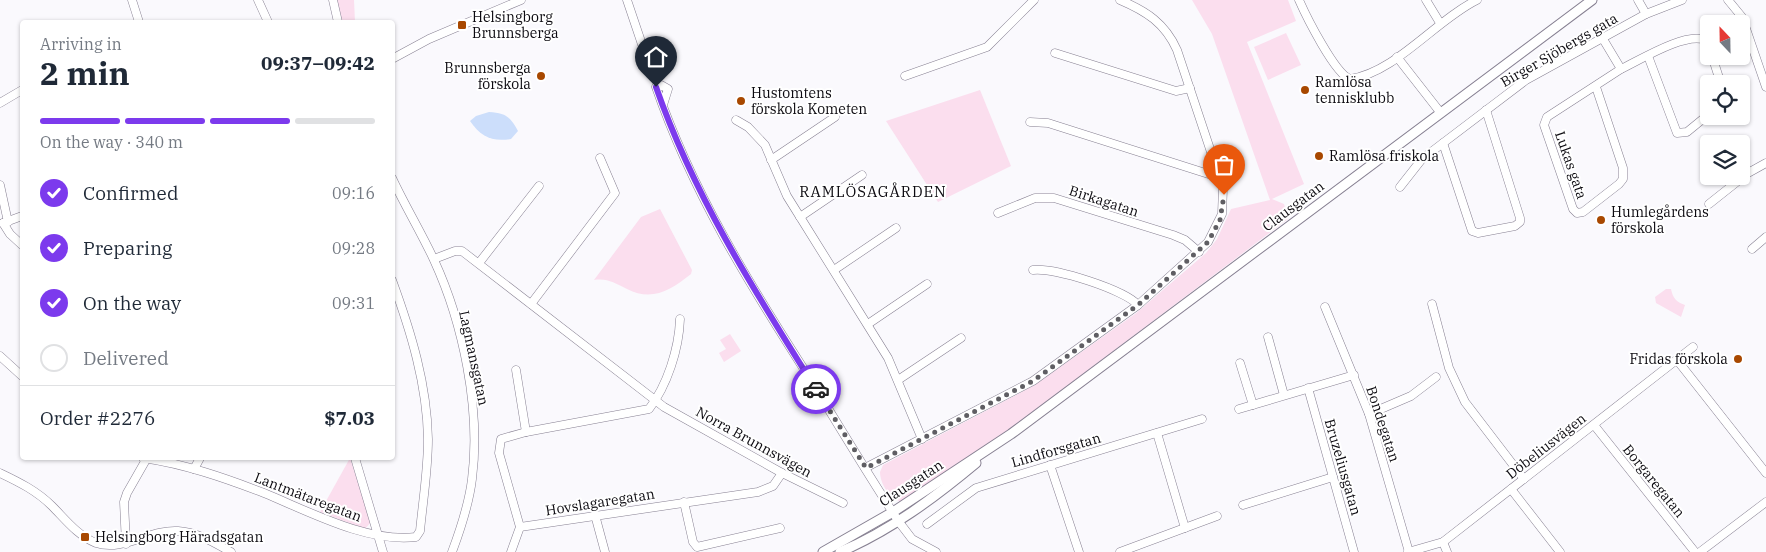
<!DOCTYPE html>
<html lang="en">
<head>
<meta charset="utf-8">
<style>
	:root { --surface:#fff; --page:#f6f6f7; --text:#1f2937; --muted:#747a83; --line:#e0e1e3; --accent:#7c3aed }
	body { margin:0; font-family:"IBM Plex Serif",serif; background:var(--page); color:var(--text); height:100vh; display:flex; flex-direction:column; font-size:19px; white-space:nowrap }
	* { box-sizing:border-box; margin:0 }
	p { font-size:16px; color:var(--muted) }
	.icon { flex:none; width:28px; height:28px; fill:none; stroke:currentColor; stroke-width:2; stroke-linecap:round; stroke-linejoin:round }
	.map { position:relative; flex:1; overflow:hidden }
	.details { position:absolute; left:20px; top:20px; width:375px; height:440px; display:flex; flex-direction:column; background:var(--surface); border-radius:5px; box-shadow:0 1px 4px #0004 }
	.details>* { flex:none }
	.needle { width:32px; rotate:338deg }
	.buttons { position:absolute; left:1700px; top:15px; display:grid; gap:10px }
	.buttons a { display:grid; place-items:center; width:50px; height:50px; border-radius:5px; background:var(--surface); box-shadow:0 1px 4px #0004; font-size:25px }
	.pin { position:absolute; display:grid; place-items:center; width:42px; height:42px; color:#fff; margin:-51px -21px; border-radius:50% 50% 50% 0; rotate:-45deg; box-shadow:0 0 5px #0007 }
	.pin .icon { rotate:45deg }
	.courier { position:absolute; display:grid; place-items:center; width:50px; height:50px; margin:-25px; border:4px solid #7c3aed; border-radius:50%; background:#fff; color:#222; box-shadow:0 1px 6px #0007 }
	.headline em { font-style:normal; font-weight:800 }
	.headline div { display:flex; flex-direction:column-reverse }
	.headline { display:flex; align-items:center; justify-content:space-between; height:85px; padding:0 20px }
	h1 { font-size:32px; font-weight:800; line-height:38px }
	.bar { display:grid; grid-template-columns:repeat(4,1fr); gap:8px 5px; align-content:center; height:60px; padding:0 20px }
	.bar i { height:6px; border-radius:4px; background:var(--line) }
	.bar .current { background:var(--accent) }
	.bar p { grid-column:span 4 }
	.line { display:flex; align-items:center; gap:12px; padding:0 20px; border-top:1px solid var(--line) }
	.line div { flex:1 }
	ol { padding:0 20px; list-style:none }
	li { display:flex; align-items:center; gap:15px; height:55px }
	li p { margin-inline-start:auto }
	li .icon { padding:5px; border-radius:50%; background:var(--accent); color:#fff; stroke-width:4 }
	li:last-child { color:var(--muted) }
	li i { width:28px; height:28px; border:2px solid var(--line); border-radius:50% }
	.map>svg:first-child { display:block }
</style>
</head>
<body>
<div class="map">
<svg width="1766" height="552" viewBox="0 0 1766 552">
	<rect width="100%" height="100%" fill="#faf9fd"/>
	<g fill="#fbdeee">
		<path d="M336,0H354L355,22H342Z"/>
		<path d="M1192,0H1288L1296,21L1247,42L1304,184L1272,199L1284,204L1288,219L1018,423L902,502C890,499 880,484 880,472L883,465L1035,385L1135,314L1206,253L1217,239L1231,209L1270,200L1212,34Z"/>
		<path d="M1286,33L1301,65L1268,80L1254,47Z"/>
		<path d="M980,90L1011,166L938,202L886,121Z"/>
		<path d="M660,209L692,270L691,274C671,290 652,302 627,289C614,283 608,278 594,280L641,217Z"/>
		<path d="M1666,289H1671C1673,298 1676,302 1685,305L1681,317L1656,303L1655,297Z"/>
		<path d="M730,334L741,351L724,362L719,353L726,349L720,340Z"/>
		<path d="M350,458L371,522L365,529L320,512Z"/>
	</g>
	<path fill="#ccdefb" d="M489,112C505,113 510,116 518,131L511,139C492,142 481,137 470,121L476,116Z"/>
	<g fill="none" stroke-linecap="round" stroke-linejoin="round">
		<g stroke="#878092" stroke-width="9">
			<g id="minor">
				<path d="M132,0L139,22"/>
				<path d="M258,0L268,22"/>
				<path d="M333,0L338,22"/>
				<path d="M627,0L653,77"/>
				<path d="M1299,0C1306,16 1335,74 1350,79C1395,73 1436,20 1477,0"/>
				<path d="M1426,0L1440,23"/>
				<path d="M1638,0L1646,14L1682,0"/>
				<path d="M1728,0L1742,17L1766,87"/>
				<path d="M1055,53L1176,91L1190,88"/>
				<path d="M1648,56L1677,133L1687,132L1709,114"/>
				<path d="M1712,56L1721,84"/>
				<path d="M1397,57L1440,112"/>
				<path d="M392,59L429,39L521,0"/>
				<path d="M1621,69C1640,60 1685,32 1705,40L1709,46"/>
				<path d="M905,76L987,47L1034,0"/>
				<path d="M1596,87L1623,168V179L1619,184L1583,212L1577,213L1573,209L1544,125L1547,117L1621,69L1603,39"/>
				<path d="M0,103L22,90"/>
				<path d="M663,105L668,89L661,85L656,87C692,191 748,282 807,374C837,423 867,473 899,522L912,539L936,552"/>
				<path d="M736,120L748,127L765,145L787,196L888,358L922,439"/>
				<path d="M1030,122L1048,123L1221,178"/>
				<path d="M1443,143L1472,231L1478,233L1515,226L1520,222V218L1486,110"/>
				<path d="M771,160L835,117"/>
				<path d="M392,178C405,206 421,232 434,260C463,323 481,409 472,479C469,504 461,528 452,552"/>
				<path d="M0,185L8,222"/>
				<path d="M1400,187L1422,159L1526,80L1646,14"/>
				<path d="M1709,204L1748,173L1766,163"/>
				<path d="M998,213L1035,198H1054L1173,235L1185,240L1199,252"/>
				<path d="M800,217L862,175"/>
				<path d="M3,223L10,234L22,245"/>
				<path d="M3,223L22,216"/>
				<path d="M1752,249L1766,237"/>
				<path d="M434,259L455,251H462L664,407L782,473L843,503"/>
				<path d="M479,263L539,186"/>
				<path d="M834,270L896,228"/>
				<path d="M1033,270C1054,267 1125,290 1138,305"/>
				<path d="M531,304L615,193L600,158"/>
				<path d="M1432,304L1449,368L1465,402L1524,479"/>
				<path d="M1325,307L1369,414L1409,552"/>
				<path d="M868,324L927,284"/>
				<path d="M1268,337L1284,395"/>
				<path d="M0,356L22,376"/>
				<path d="M1677,360L1766,473"/>
				<path d="M1240,363L1253,405"/>
				<path d="M516,370L526,432"/>
				<path d="M898,380L961,338"/>
				<path d="M1308,388L1354,552"/>
				<path d="M1239,409L1354,375"/>
				<path d="M1369,414L1411,396L1436,377"/>
				<path d="M1594,425L1695,552"/>
				<path d="M1157,433L1185,528"/>
				<path d="M143,458C185,464 225,478 264,493C308,511 367,543 416,537L420,531C423,500 428,470 428,439C427,384 411,332 392,280"/>
				<path d="M355,458L383,552"/>
				<path d="M1050,465L1079,552"/>
				<path d="M865,468L1033,381L1138,305L1208,242L1222,214L1223,188L1177,50C1165,23 1146,11 1120,0"/>
				<path d="M194,469L200,458"/>
				<path d="M0,473C19,482 37,491 52,506C65,519 78,536 96,543C123,552 151,529 178,531C197,532 215,543 231,552"/>
				<path d="M1511,489L1560,552"/>
				<path d="M684,502L693,542L697,547L780,528"/>
				<path d="M1243,505L1333,477"/>
				<path d="M595,515L605,552"/>
				<path d="M927,524L976,488L1202,419"/>
				<path d="M520,527L758,492L773,486L782,473"/>
				<path d="M1443,542L1447,552"/>
				<path d="M126,544L124,502L127,493L147,458"/>
				<path d="M511,552L520,527L499,453L501,439L526,432L649,409C667,386 679,349 680,319"/>
				<path d="M1120,552L1217,516"/>
				<path d="M1408,552L1443,542L1693,347"/>
				<path d="M1700,552L1766,502"/>
			</g>
		</g>
		<g stroke="#878092" stroke-width="11">
			<g id="major">
				<path d="M823,552L893,512L1011,434L1592,0"/>
				<path d="M840,552C891,530 934,498 976,463"/>
			</g>
		</g>
		<use href="#minor" stroke="#fff" stroke-width="8"/>
		<use href="#major" stroke="#fff" stroke-width="9"/>
	</g>
	<g fill="none" stroke-linecap="round" stroke-linejoin="round">
		<path stroke="#5f5e63" stroke-width="5" stroke-dasharray="0 9" d="M816,389L866,468L1033,381L1138,305L1208,242L1220,220L1224,195"/>
		<path stroke="#7c3aed" stroke-width="6" d="M656,87C694,196 755,292 816,389"/>
	</g>
	<g fill="#a84800" stroke="#fff" stroke-width="2">
		<rect x="457" y="20" width="10" height="10" rx="2.5"/>
		<circle cx="541" cy="76" r="5"/>
		<circle cx="1305" cy="90" r="5"/>
		<circle cx="741" cy="101" r="5"/>
		<circle cx="1319" cy="156" r="5"/>
		<circle cx="1601" cy="220" r="5"/>
		<circle cx="1738" cy="359" r="5"/>
		<rect x="80" y="532" width="10" height="10" rx="2.5"/>
	</g>
	<g text-anchor="middle" dominant-baseline="central" stroke-width="4" stroke-linejoin="round" paint-order="stroke">
		<g font-size="14" fill="#0c0a10" stroke="#fff" text-anchor="start">
			<text x="472" y="17">Helsingborg<tspan x="472" dy="16">Brunnsberga</tspan></text>
			<text x="531" y="68" text-anchor="end">Brunnsberga<tspan x="531" dy="16">förskola</tspan></text>
			<text x="1315" y="82">Ramlösa<tspan x="1315" dy="16">tennisklubb</tspan></text>
			<text x="751" y="93">Hustomtens<tspan x="751" dy="16">förskola Kometen</tspan></text>
			<text x="1329" y="156">Ramlösa friskola</text>
			<text x="1611" y="212">Humlegårdens<tspan x="1611" dy="16">förskola</tspan></text>
			<text x="1728" y="359" text-anchor="end">Fridas förskola</text>
			<text x="95" y="537">Helsingborg Häradsgatan</text>
		</g>
		<g font-size="14" fill="#0c0a10" stroke="#fff">
			<text transform="translate(1559 50) rotate(-30)">Birger Sjöbergs gata</text>
			<text transform="translate(1571 165) rotate(71)">Lukas gata</text>
			<text transform="translate(1104 201) rotate(18)">Birkagatan</text>
			<text transform="translate(1293 206) rotate(-37)">Clausgatan</text>
			<text transform="translate(474 358) rotate(78)">Lagmansgatan</text>
			<text transform="translate(1383 424) rotate(72)">Bondegatan</text>
			<text transform="translate(754 442) rotate(29)">Norra Brunnsvägen</text>
			<text transform="translate(1546 446) rotate(-38)">Döbeliusvägen</text>
			<text transform="translate(1056 450) rotate(-16)">Lindforsgatan</text>
			<text transform="translate(1343 467) rotate(74)">Bruzeliusgatan</text>
			<text transform="translate(1654 481) rotate(51)">Borgaregatan</text>
			<text transform="translate(911 483) rotate(-33)">Clausgatan</text>
			<text transform="translate(308 497) rotate(21)">Lantmätaregatan</text>
			<text transform="translate(600 502) rotate(-9)">Hovslagaregatan</text>
		</g>
		<g font-size="15" letter-spacing="1" fill="#0c0a10" stroke="#fff">
			<text x="873" y="191">RAMLÖSAGÅRDEN</text>
		</g>
	</g>
</svg>
<div class="buttons">
<a><svg class="needle" viewBox="-14 -14 28 28"><path d="M0-13l5 13h-10z" fill="#e53935"/><path d="M0 13l5-13h-10z" fill="#747a83"/></svg></a>
<a><svg class="icon" aria-label="locate" viewBox="0 0 24 24"><circle cx="12" cy="12" r="6"/><path d="M12 2v4M12 18v4M2 12h4M18 12h4"/></svg></a>
<a><svg class="icon" aria-label="layers" viewBox="0 0 24 24"><path d="M12 4l9 5-9 5-9-5zM3 14l9 5 9-5"/></svg></a>
</div>
<div class="pin" style="left:1224px;top:195px;background:#ea580c"><svg class="icon" aria-label="bag" viewBox="0 0 24 24"><path d="M5 8h14l-1 12H6zM9 8a3 3 0 0 1 6 0"/></svg></div>
<div class="pin" style="left:656px;top:87px;background:#1f2937"><svg class="icon" aria-label="home" viewBox="0 0 24 24"><path d="M3 11l9-7 9 7M6 9v11h12V9"/></svg></div>
<div class="courier" style="left:816px;top:389px"><svg class="icon" aria-label="car" viewBox="0 0 24 24"><path d="M5 17H2v-5l4-1 3-4h7l3 4 3 1v5h-3M9 17h6M6 11h13"/><circle cx="7" cy="17" r="2"/><circle cx="17" cy="17" r="2"/></svg></div>
<section class="details">
<div class="headline"><div><h1>2 min</h1><p>Arriving in</p></div><em>09:37–09:42</em></div>
<div class="bar"><i class="current"></i><i class="current"></i><i class="current"></i><i></i><p>On the way · 340 m</p></div>
<ol>
<li><svg class="icon" aria-label="check" viewBox="0 0 24 24"><path d="M5 12l5 5 9-10"/></svg>Confirmed<p>09:16</p></li>
<li><svg class="icon" aria-label="check" viewBox="0 0 24 24"><path d="M5 12l5 5 9-10"/></svg>Preparing<p>09:28</p></li>
<li><svg class="icon" aria-label="check" viewBox="0 0 24 24"><path d="M5 12l5 5 9-10"/></svg>On the way<p>09:31</p></li>
<li><i></i>Delivered</li>
</ol>
<div class="line" style="height:65px"><div>Order #2276</div><b>$7.03</b></div>
</section>
</div>
</body>
</html>
